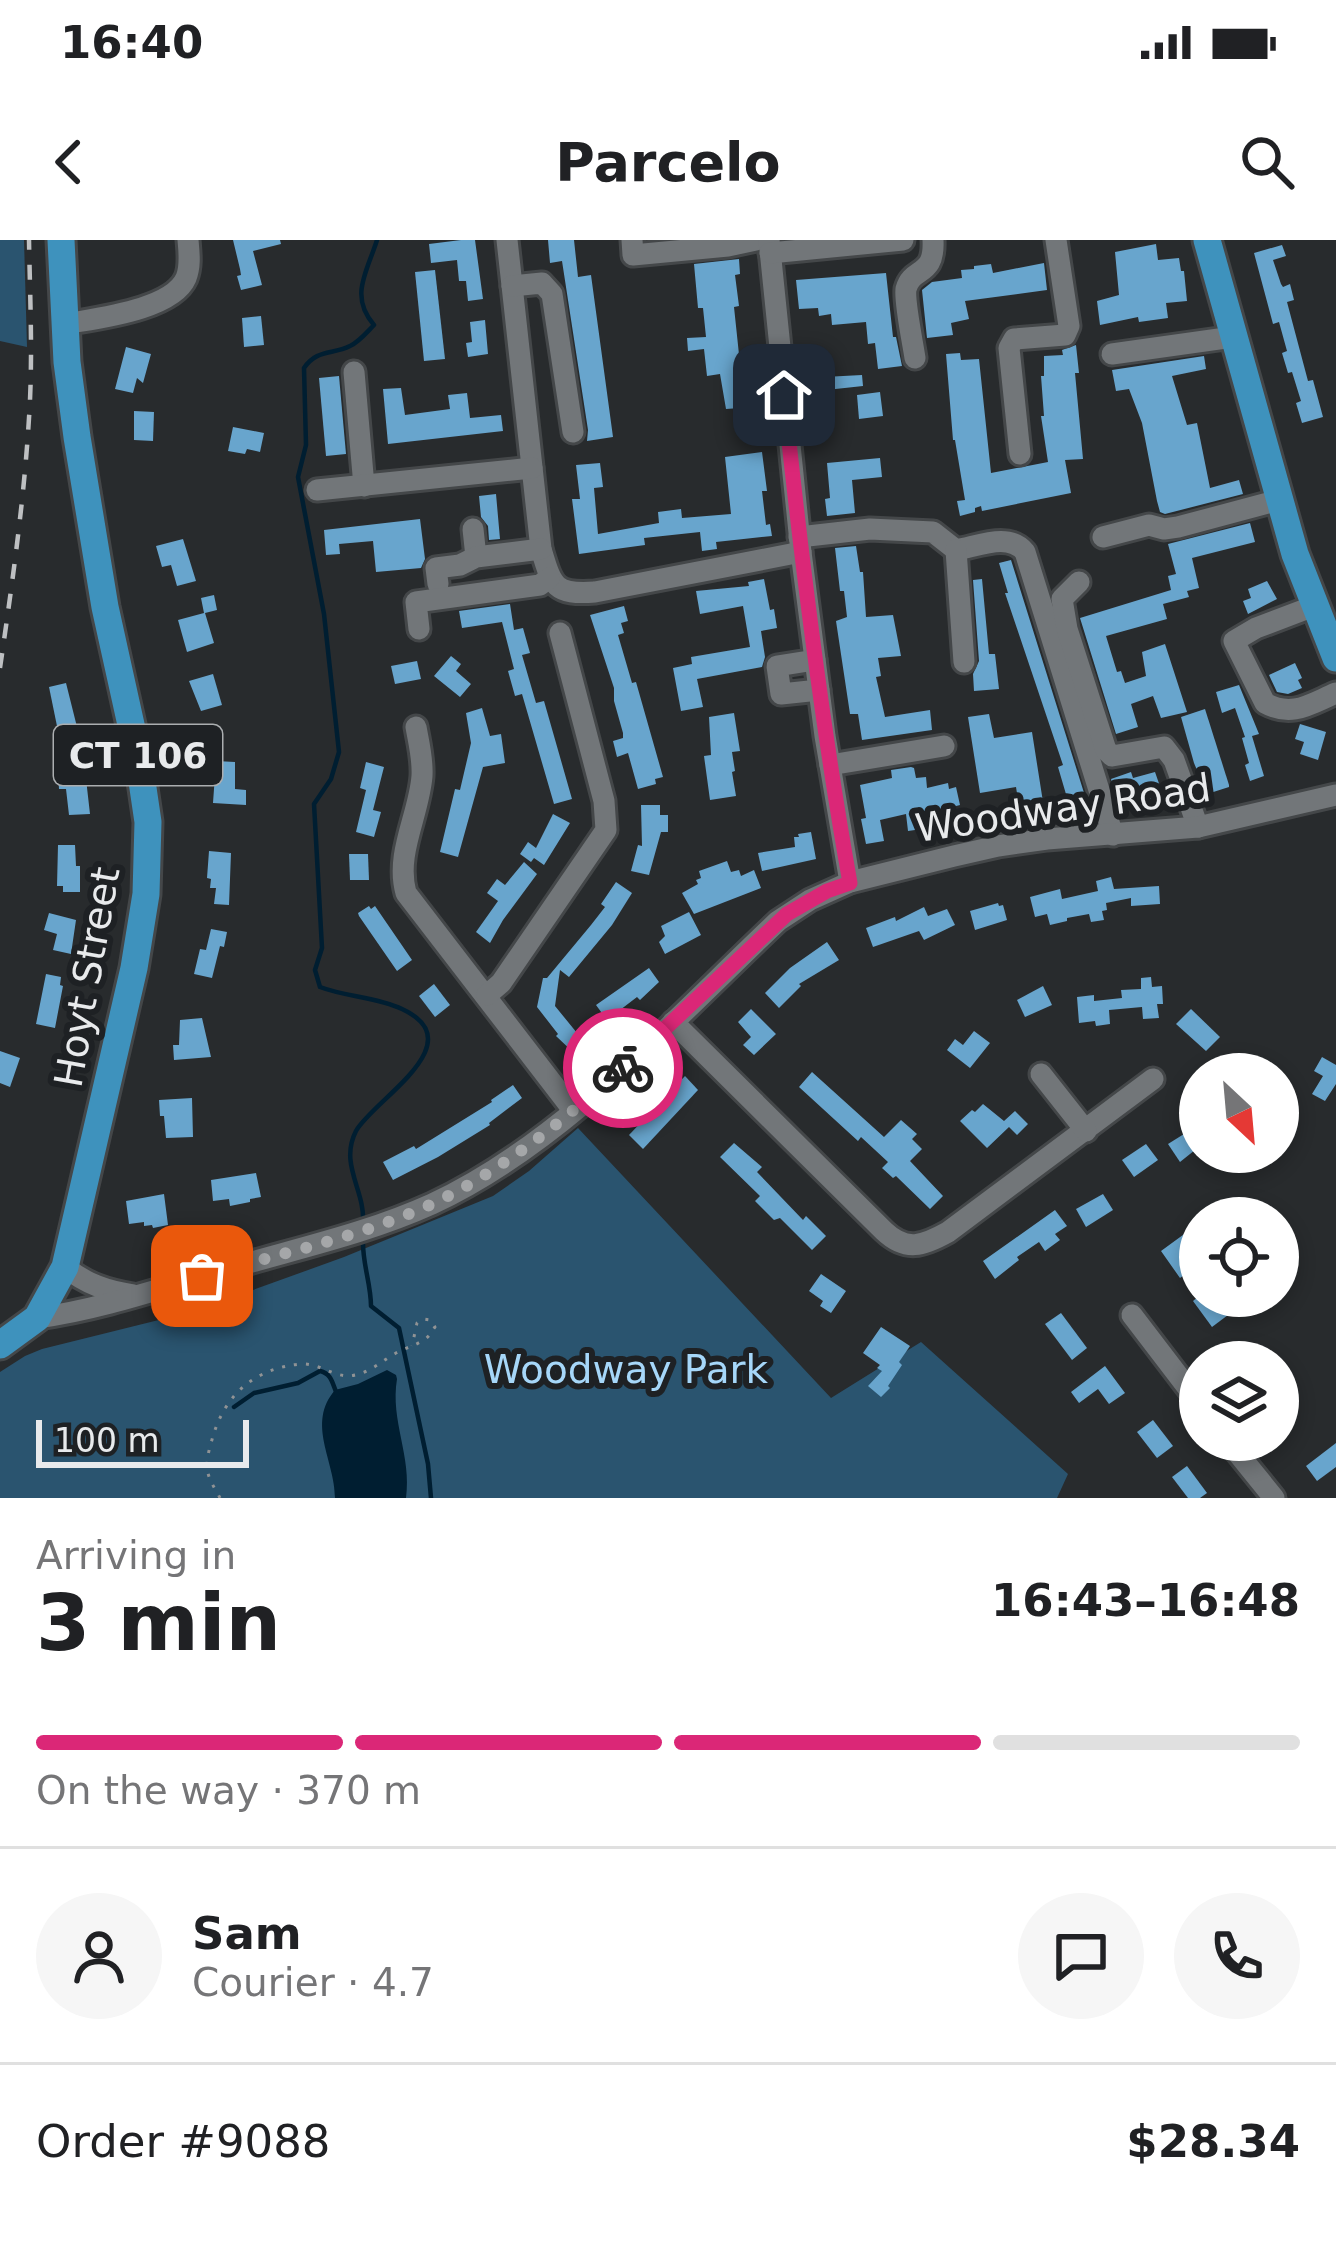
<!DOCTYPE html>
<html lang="en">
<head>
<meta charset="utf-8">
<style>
	:root { --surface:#fff; --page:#f6f6f6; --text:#202124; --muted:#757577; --line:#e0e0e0; --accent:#db2777 }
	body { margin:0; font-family:"DejaVu Sans",sans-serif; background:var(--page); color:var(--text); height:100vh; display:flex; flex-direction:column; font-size:45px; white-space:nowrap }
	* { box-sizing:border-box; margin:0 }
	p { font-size:39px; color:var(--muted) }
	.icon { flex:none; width:66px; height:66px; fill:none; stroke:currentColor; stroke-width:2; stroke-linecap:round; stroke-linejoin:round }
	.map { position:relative; height:1258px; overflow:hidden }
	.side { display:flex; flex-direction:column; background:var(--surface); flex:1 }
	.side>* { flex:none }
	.needle { width:78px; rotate:154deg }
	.buttons { position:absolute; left:1179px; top:813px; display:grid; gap:24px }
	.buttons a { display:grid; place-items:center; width:120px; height:120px; border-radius:50%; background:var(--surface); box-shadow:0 6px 18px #0003; font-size:60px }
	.scale { position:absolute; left:36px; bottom:30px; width:213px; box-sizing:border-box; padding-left:12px; border:6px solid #e8eaec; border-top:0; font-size:33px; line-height:42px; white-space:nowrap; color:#e8eaec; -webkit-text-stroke:9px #1e2124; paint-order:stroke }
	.pin { position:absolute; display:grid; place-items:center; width:102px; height:102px; color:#fff; margin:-51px; border-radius:24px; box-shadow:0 6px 18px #0006 }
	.courier { position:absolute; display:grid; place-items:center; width:120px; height:120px; margin:-60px; border:9px solid #db2777; border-radius:50%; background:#fff; color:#222; box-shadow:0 3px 15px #0007 }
	.head em { font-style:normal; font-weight:800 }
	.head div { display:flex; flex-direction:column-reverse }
	.head { display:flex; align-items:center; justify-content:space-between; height:204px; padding:0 36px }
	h1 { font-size:78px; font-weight:800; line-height:90px }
	.bar { display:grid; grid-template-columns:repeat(4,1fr); gap:18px 12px; align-content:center; height:144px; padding:0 36px }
	.bar i { height:15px; border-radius:9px; background:var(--line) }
	.bar .on { background:var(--accent) }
	.bar p { grid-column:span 4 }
	.line { display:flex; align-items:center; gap:30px; padding:0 36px; border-top:3px solid var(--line) }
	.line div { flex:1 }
	.round { display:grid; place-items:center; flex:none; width:126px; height:126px; border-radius:63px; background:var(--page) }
	.status { display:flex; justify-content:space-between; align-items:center; height:84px; padding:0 60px; background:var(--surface); direction:ltr }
	.status svg { height:33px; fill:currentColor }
	header { display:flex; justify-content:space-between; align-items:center; height:156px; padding:0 36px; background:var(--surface); font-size:54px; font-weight:800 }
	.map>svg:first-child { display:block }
</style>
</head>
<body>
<div class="status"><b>16:40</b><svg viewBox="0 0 49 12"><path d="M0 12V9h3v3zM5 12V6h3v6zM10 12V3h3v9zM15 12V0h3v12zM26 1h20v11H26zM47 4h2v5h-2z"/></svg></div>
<header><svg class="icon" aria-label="back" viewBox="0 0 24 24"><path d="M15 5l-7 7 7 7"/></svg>Parcelo<svg class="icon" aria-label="search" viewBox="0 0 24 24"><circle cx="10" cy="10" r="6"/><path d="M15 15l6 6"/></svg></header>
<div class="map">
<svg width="1336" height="1258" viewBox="0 0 1336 1258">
	<rect width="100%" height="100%" fill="#282b2d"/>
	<g fill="#2a546f">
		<path d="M0,0H24L27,107L0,101Z"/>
		<path d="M578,888L831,1158L921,1102L1068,1234L1057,1258H0V1132L25,1116L42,1109L195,1071L344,1017L493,956L529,931Z"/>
	</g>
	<path fill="#001e31" d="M387,1130L396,1135L397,1139C390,1181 412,1216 406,1258H335C335,1220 306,1184 335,1150L358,1144Z"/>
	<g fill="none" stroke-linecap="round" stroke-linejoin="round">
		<g stroke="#001e31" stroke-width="4.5">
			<path d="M363,982C365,950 339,924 356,891C373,860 475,803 402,769C377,757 346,757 320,747L315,730L322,708L314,564L331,539L339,512L324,374L298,237L306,205L304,128C317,109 332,115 350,106C359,102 367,92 374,85C349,56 367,32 377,0"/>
			<path d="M363,1000C362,1022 371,1044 371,1066L399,1088L428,1224L431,1258"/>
			<path d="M234,1167L254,1153L298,1143L320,1131C332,1134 332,1143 337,1154"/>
		</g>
	</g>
	<g fill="#68a5cd">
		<path d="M233,0H280L281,4L253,11L262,45L241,50L237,36L241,35L240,29Z"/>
		<path d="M461,0H475L483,59L468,61L466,41H459L457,20L431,23L429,4Z"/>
		<path d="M548,0H574L578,37L591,35L613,197L587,201L588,190L562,21L550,23Z"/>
		<path d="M1156,4L1158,20L1179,18L1181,31H1184L1187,61L1166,63L1168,78L1139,82L1138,77L1100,85L1097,61L1119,55L1115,12Z"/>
		<path d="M1282,5L1286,16L1273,20L1281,44L1283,47L1290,44L1294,60L1287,62L1308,141L1313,140L1323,177L1302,183L1296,163L1301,161L1292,132L1288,133L1282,113L1287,111L1279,82L1273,84L1254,13Z"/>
		<path d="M739,19L740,34L735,35L739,66L734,67L744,162L740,163V168L726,169L720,134L707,136L704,109L688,111L687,98L706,97L703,68H698L694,24Z"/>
		<path d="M1044,23L1047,50L965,61L969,79L951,83L953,95L927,98L922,50L932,42L962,38L961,30L974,29V26L991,24L993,33Z"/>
		<path d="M435,30L445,119L424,121L415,32Z"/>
		<path d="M886,33L893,97H896L902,126L878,129L875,103L868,104L866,82L832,85L831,74L819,76L818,68L799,69L796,40Z"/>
		<path d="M261,76L264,105L244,107L242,78Z"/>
		<path d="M485,80L488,114L468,117L466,103L472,102L470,82Z"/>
		<path d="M1076,105L1079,133H1075L1083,219L1065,220L1071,253L982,271L981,266L975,268V272L960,276L957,261L965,260L955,200H953L946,114L960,113L961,120L979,119L991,233L1048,222L1041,176H1044L1041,136H1044V116L1063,115L1062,110Z"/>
		<path d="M126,107L151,114L143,143L137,138L133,153L115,149Z"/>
		<path d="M1204,116L1206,129L1172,136L1187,185L1197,183L1210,248L1239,240L1243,254L1165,274L1160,272L1157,261L1142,183L1129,149L1116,151L1112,130Z"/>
		<path d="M823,127L824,137L862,135L863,146L808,152L806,129Z"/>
		<path d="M339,136L346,214L326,216L319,138Z"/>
		<path d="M401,148L405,175L450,169L448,155L467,153L470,178L501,175L503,191L388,204L383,149Z"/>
		<path d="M880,152L883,176L859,179L857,155Z"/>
		<path d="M134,171L154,172L153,201L134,200Z"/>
		<path d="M233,187L264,193L260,212L247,209L245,214L228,211Z"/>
		<path d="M762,212L767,251H762L766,285L770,284L772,296L716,302L717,309L702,311L700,292L644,298L645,305L579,314L572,259H580L576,225L600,223L603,247L594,248L598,294L659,283L658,272L681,269L682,278L731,274L725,217Z"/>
		<path d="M880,218L882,237L852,240L855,273L827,276L825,259L830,258L827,223Z"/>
		<path d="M496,254L500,299L489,300L488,286L481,277L479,256Z"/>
		<path d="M420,279L425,319L421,328L376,332L373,301L339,304L340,314L326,315L324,290Z"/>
		<path d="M1250,283L1255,302L1192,318L1199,348L1187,351L1189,357L1163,364L1167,379L1106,396L1117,432L1121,431L1125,443L1146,436L1142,412L1165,404L1187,472L1161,478L1153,456L1131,464L1138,487L1116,494L1080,378L1171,350L1168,336L1176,334L1168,304Z"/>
		<path d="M183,299L196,341L177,346L171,325L162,327L156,306Z"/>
		<path d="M856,306L860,332H863L866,377L893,375L901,416L878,418L881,436L876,437L885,477L930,470L932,490L862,500L858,474H850L836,381L847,377L844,351H840L835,308Z"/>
		<path d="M1011,320L1085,556L1068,561L1058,527L1063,525L1005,353H1008L999,323Z"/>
		<path d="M764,339L770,370L774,369L777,388L761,391L765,417L762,427L697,439L703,467L681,471L673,428L692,424L691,417L750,407L743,366L700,374L696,351L749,346L748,342Z"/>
		<path d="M982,339L989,414H995L999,449L974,451L973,434L979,421L973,340Z"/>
		<path d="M1267,341L1277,359L1248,374L1243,361L1251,358L1248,349Z"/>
		<path d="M214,355L217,370L205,373L214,403L187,412L178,380L204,373L201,358Z"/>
		<path d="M510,364L514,390L523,388L530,413L522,415L536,463L544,461L572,559L554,564L522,454L515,456L508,431L514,429L502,382L462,388L459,371Z"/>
		<path d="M624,366L628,381L621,383L624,393L618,395L632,443L636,442L663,537L655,539L656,544L638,549L628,513L617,517L613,501L623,498V493L614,461V448L590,375Z"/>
		<path d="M451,416L461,424L456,431L471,444L460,457L434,436Z"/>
		<path d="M417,421L421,439L395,444L391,426Z"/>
		<path d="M1295,423L1302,438L1298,440L1302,448L1288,454L1277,452L1269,435Z"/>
		<path d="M213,434L222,465L201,471L189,441Z"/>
		<path d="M66,443L77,487L58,491L49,447Z"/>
		<path d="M1239,445L1259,494L1252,496L1264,536L1250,541L1245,525L1249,523L1242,498L1245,497L1235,468L1222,473L1216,452Z"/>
		<path d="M482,468L490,496L501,494L505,523L483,527L458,617L440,612L455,549L460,550L471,503L466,473Z"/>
		<path d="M1205,469L1229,545V547L1207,554L1194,523L1181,477Z"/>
		<path d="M734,473L740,511L732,512L735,531L732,532L736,556L710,560L704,516L711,515L709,477Z"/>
		<path d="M989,474L994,498L1032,492L1043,562L1019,566L1016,547L980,553L968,477Z"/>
		<path d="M1300,484L1326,492L1318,520L1300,514L1304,502L1295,499Z"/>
		<path d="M216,521L235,522V549L246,550V565L213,563Z"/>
		<path d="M366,522L384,527L373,570L381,572L374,597L356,592L366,550L360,548Z"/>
		<path d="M911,527L914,528L916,538L926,537L927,548L948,543L949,549L956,547L960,565L929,573V588L908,591L906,574L880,580L884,601L866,604L861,579L866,578L860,545L892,538L891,530Z"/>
		<path d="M85,530L90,574L69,575L66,549H59L58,532Z"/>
		<path d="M1131,532L1133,538L1155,532L1163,555L1140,563L1139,557L1118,562L1111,539Z"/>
		<path d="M641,565H660V575H668V592H661L649,635L631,631L638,605L642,606Z"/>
		<path d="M553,574L570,583L544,625L534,618L531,622L520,614L528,602L536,608Z"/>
		<path d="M811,592L816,619L762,631L758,613L795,607L794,597H799L798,594Z"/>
		<path d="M58,605H75L76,626H80V652H63V646H57Z"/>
		<path d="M209,611L231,613L229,665L214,664L216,648H210L211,639L207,638Z"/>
		<path d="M349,614H368L369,640H350Z"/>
		<path d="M727,621L731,632L739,630L741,636L754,630L761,648L694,674L682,653L698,644L696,640L701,638L699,631Z"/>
		<path d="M524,622L537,634L503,680L490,703L476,692L498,661L487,653L497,639L505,645Z"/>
		<path d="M1111,637L1114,649L1159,646L1160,664L1131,666V658L1106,663L1107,670L1102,671L1104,680L1091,682L1089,674L1067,678V681L1050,685L1047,674L1035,677L1030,657L1060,649L1062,659L1098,651L1096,641Z"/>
		<path d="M616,642L632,653L612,685L569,737L560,730L555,766L586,804L575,814L556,796L558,794L537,767L543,738H547L591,685L605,667L601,664Z"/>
		<path d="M998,663L999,666L1003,665L1007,680L975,690L970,671Z"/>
		<path d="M369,666L371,669L375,666L412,720L397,731L359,676L358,673Z"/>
		<path d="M924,667L928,676L947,669L955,685L924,700L919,691L873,707L866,688L895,677L896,681Z"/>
		<path d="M689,672L701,695L665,714L659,702L665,696L661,686Z"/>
		<path d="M49,673L76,680L71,714L53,710L57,694L44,690Z"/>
		<path d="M211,689L227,692L224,707L220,706L212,738L194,734L200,709L206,710Z"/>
		<path d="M827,702L839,720L799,744L801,746L779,768L765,753L790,728Z"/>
		<path d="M649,728L659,742L640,760L637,757L607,780L596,765Z"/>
		<path d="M46,734L61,737L60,745L63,746L55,788L36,784Z"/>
		<path d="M1151,737L1152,747L1162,746L1163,764H1157L1159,778L1143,779L1142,767L1109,770L1110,784L1096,786L1095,781L1079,783L1077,757L1094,755V761L1122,758L1121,750L1141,749V738Z"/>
		<path d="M434,744L450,765L435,777L419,756Z"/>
		<path d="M1043,746L1052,765L1025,777L1017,760Z"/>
		<path d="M751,769L776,794L754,815L743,805L751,797L738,782Z"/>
		<path d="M1191,769L1220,797L1206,811L1176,784Z"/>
		<path d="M202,778L211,817L174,820L173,805H179L180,780Z"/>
		<path d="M974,791L990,803L970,828L947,810L955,799L963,805Z"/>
		<path d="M0,811L20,818L10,847L0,843Z"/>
		<path d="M1322,817L1336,825V844L1325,861L1312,854L1323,836L1314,831Z"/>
		<path d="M812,832L884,897L901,880L917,894L912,899L922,909L910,921L943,956L930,969L896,936L893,938L882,928L888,922L861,897L858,901L799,847Z"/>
		<path d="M685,836L698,850L643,909L629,895Z"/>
		<path d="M513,845L522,858L489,883L490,885L438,917L393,940L383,922L414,906L416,909L492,862L491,860Z"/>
		<path d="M192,858L193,897L166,898L164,876H160L159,860Z"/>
		<path d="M983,864L1004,881L1015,871L1028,884L1017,895L1009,887L987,908L960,881L972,870L975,872Z"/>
		<path d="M1200,884V906L1180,922L1168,904Z"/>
		<path d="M734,903L762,927L757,932L803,980L806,976L826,996L812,1010L780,978L774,980L755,961L760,956L720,917Z"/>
		<path d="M1146,904L1158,920L1134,937L1122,920Z"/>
		<path d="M256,933L261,957L250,959V962L230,966L229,959L213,961L211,940Z"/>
		<path d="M164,954L168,985L153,988L152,985L144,986V982L129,984L126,961Z"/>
		<path d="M1103,954L1113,970L1086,987L1076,969Z"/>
		<path d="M1055,970L1067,986L1055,994L1060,1000L1045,1011L1039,1002L1017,1017L1019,1020L995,1039L983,1021Z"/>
		<path d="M1187,992L1199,1009L1189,1016L1196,1026L1180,1038L1161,1011Z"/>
		<path d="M821,1034L846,1051L831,1073L820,1066L823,1061L809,1051Z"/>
		<path d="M1199,1056H1214L1228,1075L1212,1087L1193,1061Z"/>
		<path d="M1061,1073L1087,1108L1072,1120L1045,1084Z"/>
		<path d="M881,1087L910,1106L899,1122L902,1125L888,1146L890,1148L881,1157L868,1146L882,1131L877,1128L880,1125L863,1113Z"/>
		<path d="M1105,1126L1125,1153L1109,1164L1098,1149L1079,1163L1071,1152Z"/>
		<path d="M1153,1180L1173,1206L1157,1218L1137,1192Z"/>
		<path d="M1336,1203V1227L1317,1241L1306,1226Z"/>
		<path d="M1187,1226L1207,1253L1200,1258H1188L1172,1237Z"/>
	</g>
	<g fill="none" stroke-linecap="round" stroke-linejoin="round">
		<g stroke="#444749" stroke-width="27">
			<g id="minor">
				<path d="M507,0L541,309C552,346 554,355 595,352L801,312"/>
				<path d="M632,0L633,15L728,6L756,0"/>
				<path d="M769,0L801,312L825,496L850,642"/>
				<path d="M770,13L903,0"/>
				<path d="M512,46L542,43L552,54L573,192"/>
				<path d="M65,84C97,78 172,70 186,38C191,26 189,12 188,0"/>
				<path d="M1112,114L1233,97"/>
				<path d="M915,118C913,104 904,61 906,49C912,26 935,38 933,0"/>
				<path d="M354,132L364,246"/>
				<path d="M1020,214L1009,108L1014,99L1065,95L1069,86L1056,0"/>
				<path d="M317,250L532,228"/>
				<path d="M473,289L476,317"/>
				<path d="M799,297L870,289L933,292L956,310C979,306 1009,292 1025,312L1113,595"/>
				<path d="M1103,297L1149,285L1164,289L1178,287L1279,260"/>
				<path d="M956,310L964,422"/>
				<path d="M1079,342L1062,359L1067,389L1106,510L1112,516L1164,507L1174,520L1198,587"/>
				<path d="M438,344L436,328L460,325L476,317L541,309"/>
				<path d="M1314,366L1256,388L1234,401L1265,463C1292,478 1310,464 1336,453"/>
				<path d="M419,389L416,362L540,345L549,338"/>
				<path d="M815,420L777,426L781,454L819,450"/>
				<path d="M416,487C419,504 423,519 422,536C419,575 395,614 406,653L573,870"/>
				<path d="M830,525L944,506"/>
				<path d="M487,755L501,743L606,590L604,561L560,393"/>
				<path d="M673,782L884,991C906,1012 923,1006 948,992L1153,839"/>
				<path d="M1041,834L1086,891"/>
				<path d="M65,1027C86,1044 107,1051 133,1055"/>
				<path d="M1132,1075L1200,1164"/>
				<path d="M37,1078C103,1069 167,1046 231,1028C299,1008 368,993 432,964C562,904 675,778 778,681L810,660L850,642L954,616L998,606L1047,599L1198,587L1336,555"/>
				<path d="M1227,1200L1274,1258"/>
			</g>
		</g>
		<g stroke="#444749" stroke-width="33">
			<g id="major">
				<path d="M1207,0L1295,314L1336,418"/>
				<path d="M0,1105L37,1078L65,1027L134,728L146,654L148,582L139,521L105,367L77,197L67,122L61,0"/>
			</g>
		</g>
		<path stroke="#909395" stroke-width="3" stroke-dasharray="3 9" stroke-linecap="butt" d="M220,1258C216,1250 210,1242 208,1233C205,1221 210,1207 213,1196C226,1153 256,1128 301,1124C321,1123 337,1140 355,1135C371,1132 383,1120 396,1113C405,1108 414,1106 422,1101C430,1096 429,1095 435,1087L430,1080L423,1079L417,1083L412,1106"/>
		<use href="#minor" stroke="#727679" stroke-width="21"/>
		<use href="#major" stroke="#3e92bd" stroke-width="27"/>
		<path stroke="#bec0c2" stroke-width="4.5" stroke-dasharray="15 15" stroke-linecap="butt" d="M0,428C12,345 24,261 29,178C33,118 30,59 29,0"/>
	</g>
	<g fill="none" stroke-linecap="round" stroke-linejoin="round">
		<path stroke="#a5a7a9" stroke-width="12" stroke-dasharray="0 21.6" d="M202,1036C281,1013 363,997 438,961C506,928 567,877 623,828"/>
		<path stroke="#db2777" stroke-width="15" d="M623,828L787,674L827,651L850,643C821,481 801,318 784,155"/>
	</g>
	<g text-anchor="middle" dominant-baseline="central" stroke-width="12" stroke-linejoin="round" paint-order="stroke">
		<rect fill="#1e2124" stroke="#abaeb0" stroke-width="3" x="54" y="485" width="168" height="60" rx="9"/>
		<g font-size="36" font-weight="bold" fill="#e8eaec">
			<text x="138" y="515">CT 106</text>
		</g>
		<g font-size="39" fill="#e8eaec" stroke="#1e2124">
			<text transform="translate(1063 568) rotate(-8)">Woodway Road</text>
			<text transform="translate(87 737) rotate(-80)">Hoyt Street</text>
		</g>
		<g font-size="39" fill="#a6d7f9" stroke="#1e2124">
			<text x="626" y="1129">Woodway Park</text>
		</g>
	</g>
</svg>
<div class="buttons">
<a><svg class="needle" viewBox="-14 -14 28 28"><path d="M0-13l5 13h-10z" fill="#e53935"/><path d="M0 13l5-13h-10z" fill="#757577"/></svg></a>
<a><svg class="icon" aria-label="locate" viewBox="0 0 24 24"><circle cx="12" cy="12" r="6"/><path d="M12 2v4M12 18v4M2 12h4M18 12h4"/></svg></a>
<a><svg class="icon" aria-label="layers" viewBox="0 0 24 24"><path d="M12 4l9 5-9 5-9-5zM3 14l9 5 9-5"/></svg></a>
</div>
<div class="scale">100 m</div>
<div class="pin" style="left:202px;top:1036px;background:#ea580c"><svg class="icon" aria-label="bag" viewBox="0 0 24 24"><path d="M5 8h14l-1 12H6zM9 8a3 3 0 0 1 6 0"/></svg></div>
<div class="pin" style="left:784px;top:155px;background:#1f2937"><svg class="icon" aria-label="home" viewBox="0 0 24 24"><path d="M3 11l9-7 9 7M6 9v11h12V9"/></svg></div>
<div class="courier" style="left:623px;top:828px"><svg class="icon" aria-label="bike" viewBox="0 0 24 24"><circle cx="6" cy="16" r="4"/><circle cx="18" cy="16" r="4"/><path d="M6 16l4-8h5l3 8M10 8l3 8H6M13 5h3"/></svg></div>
</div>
<section class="side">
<div class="head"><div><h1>3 min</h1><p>Arriving in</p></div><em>16:43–16:48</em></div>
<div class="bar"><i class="on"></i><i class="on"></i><i class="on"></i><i></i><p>On the way · 370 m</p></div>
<div class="line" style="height:216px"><a class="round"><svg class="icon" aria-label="person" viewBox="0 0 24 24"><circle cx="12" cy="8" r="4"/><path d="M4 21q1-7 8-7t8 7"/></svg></a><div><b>Sam</b><p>Courier · 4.7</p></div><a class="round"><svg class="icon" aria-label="chat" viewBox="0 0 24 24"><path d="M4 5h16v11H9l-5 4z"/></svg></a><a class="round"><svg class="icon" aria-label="phone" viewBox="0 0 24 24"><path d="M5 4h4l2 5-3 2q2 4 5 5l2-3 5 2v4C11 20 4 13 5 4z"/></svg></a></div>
<div class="line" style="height:156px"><div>Order #9088</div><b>$28.34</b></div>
</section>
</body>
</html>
